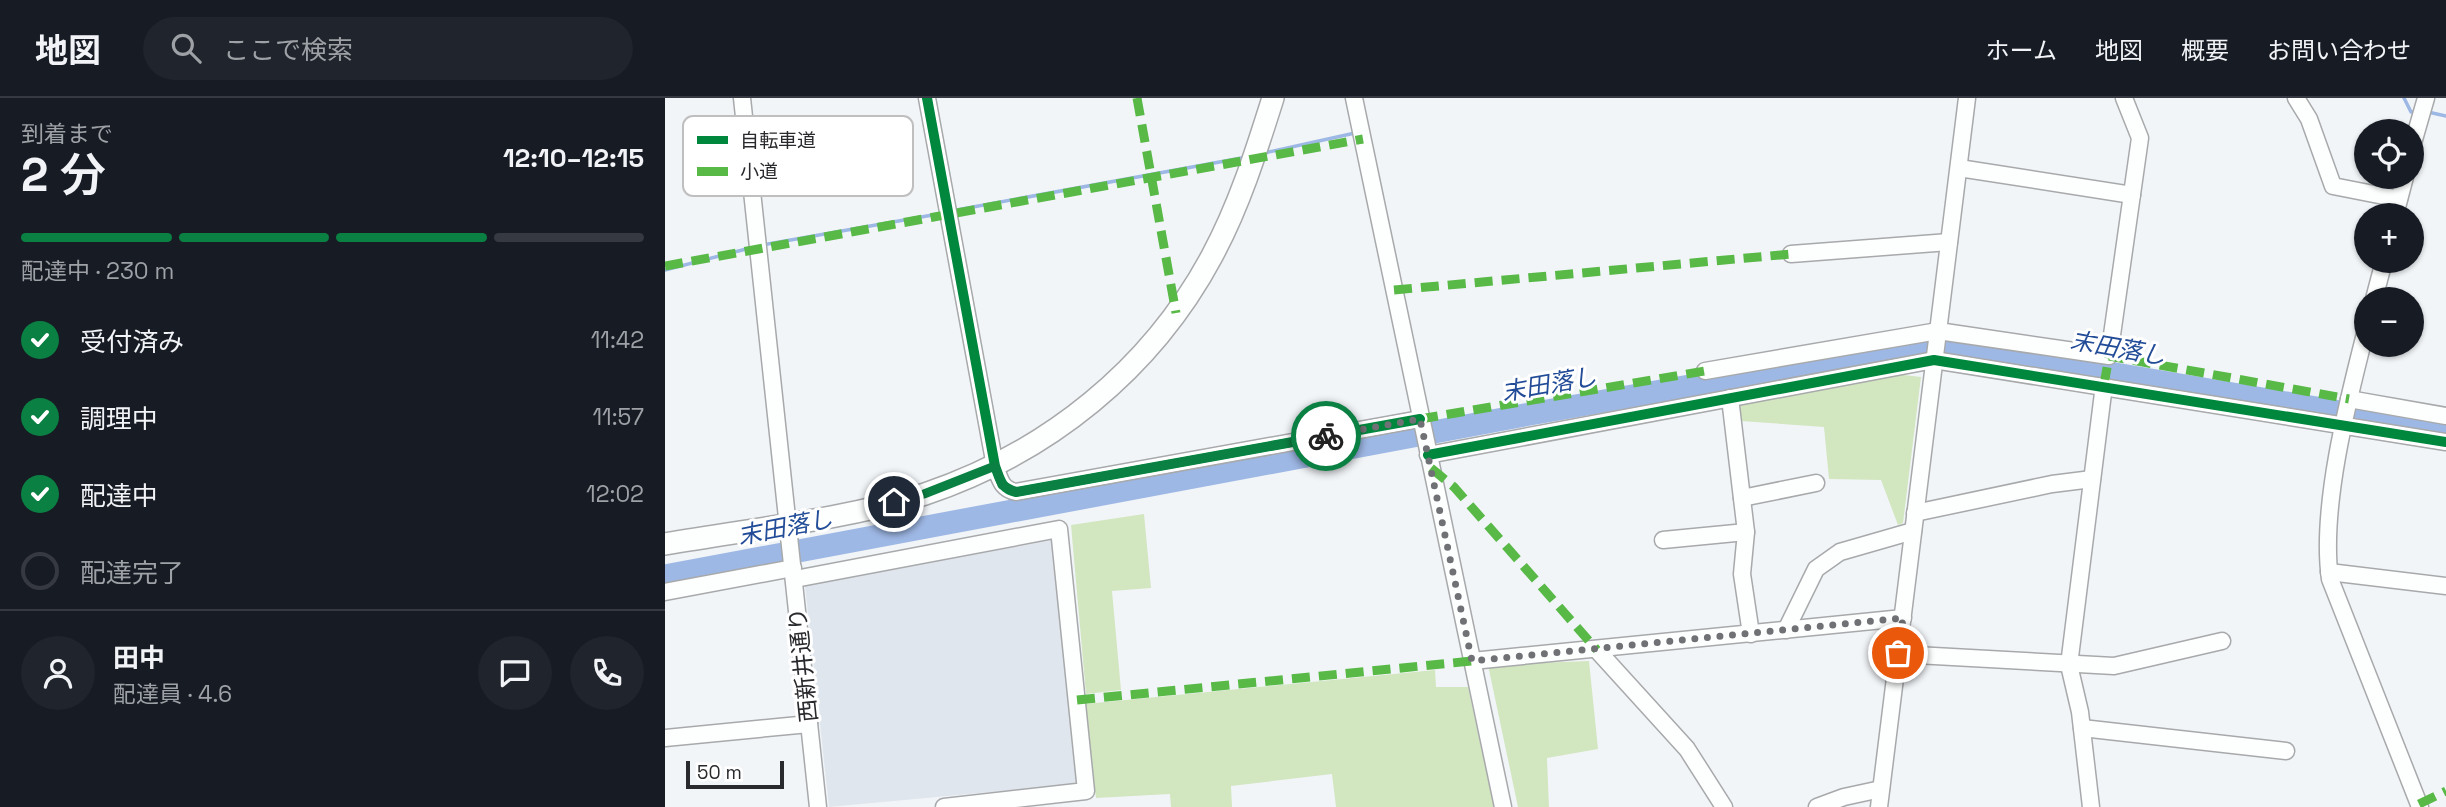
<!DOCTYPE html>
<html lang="ja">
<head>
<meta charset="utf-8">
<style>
	:root { --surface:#171b24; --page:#20242c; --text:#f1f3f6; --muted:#9ea1a6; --line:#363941; --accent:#0b8043 }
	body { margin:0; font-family:"Space Grotesk","Noto Sans JP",sans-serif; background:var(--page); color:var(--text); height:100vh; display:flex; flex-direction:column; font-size:26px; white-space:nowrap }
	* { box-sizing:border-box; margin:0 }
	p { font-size:23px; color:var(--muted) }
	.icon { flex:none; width:38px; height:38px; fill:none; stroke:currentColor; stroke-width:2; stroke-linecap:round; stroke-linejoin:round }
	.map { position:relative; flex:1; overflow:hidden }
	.drawer { display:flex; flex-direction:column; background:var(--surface); width:665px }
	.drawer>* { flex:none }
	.tools { position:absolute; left:1689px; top:21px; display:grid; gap:14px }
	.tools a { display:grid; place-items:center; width:70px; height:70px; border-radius:50%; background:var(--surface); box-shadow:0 2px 5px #0004; font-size:35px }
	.scale { position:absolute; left:21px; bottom:18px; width:98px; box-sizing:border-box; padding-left:7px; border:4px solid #292a2d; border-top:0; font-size:19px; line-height:24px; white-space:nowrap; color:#292a2d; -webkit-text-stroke:5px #fff; paint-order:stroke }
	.pin { position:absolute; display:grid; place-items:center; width:60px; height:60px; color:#fff; margin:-30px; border:4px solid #fff; border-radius:50%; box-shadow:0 2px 7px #0007 }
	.courier { position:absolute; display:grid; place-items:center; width:70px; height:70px; margin:-35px; border:5px solid #0b8043; border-radius:50%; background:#fff; color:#222; box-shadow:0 2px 9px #0007 }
	.summary em { font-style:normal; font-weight:600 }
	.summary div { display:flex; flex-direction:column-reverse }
	.summary { display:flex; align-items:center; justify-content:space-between; height:119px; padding:0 21px }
	h1 { font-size:46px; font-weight:600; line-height:52px }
	.bar { display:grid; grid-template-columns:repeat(4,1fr); gap:10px 7px; align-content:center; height:84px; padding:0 21px }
	.bar i { height:9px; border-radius:5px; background:var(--line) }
	.bar .selected { background:var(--accent) }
	.bar p { grid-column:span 4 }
	.line { display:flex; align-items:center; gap:18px; padding:0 21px; border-top:2px solid var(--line) }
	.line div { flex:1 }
	.round { display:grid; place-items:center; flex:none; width:74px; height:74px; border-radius:37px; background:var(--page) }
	ol { padding:0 21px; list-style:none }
	li { display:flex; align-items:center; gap:21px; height:77px }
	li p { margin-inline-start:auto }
	li .icon { padding:7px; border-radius:50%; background:var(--accent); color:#fff; stroke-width:4 }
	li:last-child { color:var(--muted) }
	li i { width:38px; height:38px; border:4px solid var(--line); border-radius:50% }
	header { display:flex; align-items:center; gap:42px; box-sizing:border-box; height:98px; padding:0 35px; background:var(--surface); border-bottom:2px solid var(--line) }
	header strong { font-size:33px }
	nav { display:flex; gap:38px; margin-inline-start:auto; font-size:24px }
	.search { width:490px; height:63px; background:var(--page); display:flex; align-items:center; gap:18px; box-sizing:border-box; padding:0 24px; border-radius:38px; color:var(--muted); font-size:26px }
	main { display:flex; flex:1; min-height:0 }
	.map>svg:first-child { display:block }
</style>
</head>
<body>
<header>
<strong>地図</strong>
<div class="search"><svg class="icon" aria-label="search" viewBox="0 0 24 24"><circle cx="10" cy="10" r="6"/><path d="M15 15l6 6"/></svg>ここで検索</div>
<nav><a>ホーム</a><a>地図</a><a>概要</a><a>お問い合わせ</a></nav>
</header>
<main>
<section class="drawer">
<div class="summary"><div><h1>2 分</h1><p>到着まで</p></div><em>12:10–12:15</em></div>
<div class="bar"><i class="selected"></i><i class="selected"></i><i class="selected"></i><i></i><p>配達中 · 230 m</p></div>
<ol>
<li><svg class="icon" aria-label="check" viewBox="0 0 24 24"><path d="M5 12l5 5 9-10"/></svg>受付済み<p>11:42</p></li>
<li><svg class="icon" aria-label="check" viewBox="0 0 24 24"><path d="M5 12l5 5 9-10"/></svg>調理中<p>11:57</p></li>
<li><svg class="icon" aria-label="check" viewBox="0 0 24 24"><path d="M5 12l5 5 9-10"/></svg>配達中<p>12:02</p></li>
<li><i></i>配達完了</li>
</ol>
<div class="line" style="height:126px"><a class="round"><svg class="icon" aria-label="person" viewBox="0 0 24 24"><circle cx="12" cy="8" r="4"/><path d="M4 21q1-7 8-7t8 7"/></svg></a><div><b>田中</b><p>配達員 · 4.6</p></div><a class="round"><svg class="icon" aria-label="chat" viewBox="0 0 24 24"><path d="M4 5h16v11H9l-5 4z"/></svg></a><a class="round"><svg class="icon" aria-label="phone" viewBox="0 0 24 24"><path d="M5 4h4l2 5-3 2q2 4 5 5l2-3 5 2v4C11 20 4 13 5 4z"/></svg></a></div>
</section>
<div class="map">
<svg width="1781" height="709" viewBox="0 0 1781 709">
	<rect width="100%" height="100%" fill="#f2f5f8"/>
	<path fill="#e0e6ee" d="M387,442L414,686L164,709L140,488Z"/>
	<g fill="#d2e6c0">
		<path d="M1238,270L1239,277L1256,279L1238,425L1233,427L1216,382L1164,381L1159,329L1076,323L1075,305Z"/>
		<path d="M479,416L486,490L447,493L456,592L421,596L406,427Z"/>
		<path d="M924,563L933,651L882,660L884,709H853L823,567Z"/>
		<path d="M770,572L771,589H803L829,709H671L667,676L566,688L567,709H506L505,696L431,700L420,606Z"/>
	</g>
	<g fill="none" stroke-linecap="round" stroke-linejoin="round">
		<g stroke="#9eb8e5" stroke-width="3.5">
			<path d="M1739,0L1746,14H1751"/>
			<path d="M1763,14L1781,18"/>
			<path d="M599,55L690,35"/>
			<path d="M286,113L582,59"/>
			<path d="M97,147L279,115"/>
			<path d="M0,172L89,149"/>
		</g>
		<path stroke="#9eb8e5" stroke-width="23" d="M0,478L865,316L1247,249L1284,248L1781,332"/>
		<g stroke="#a7a9ab" stroke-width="19">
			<g id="minor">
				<path d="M77,0L153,709"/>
				<path d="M262,0L330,368C335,381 336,391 351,394L755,321"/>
				<path d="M689,0L838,709"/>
				<path d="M1631,0L1644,21L1668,88L1734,101"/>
				<path d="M1746,52L1761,0"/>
				<path d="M1294,70L1467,97"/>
				<path d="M1730,117L1740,79"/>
				<path d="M1126,156L1284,144"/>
				<path d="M1709,201L1719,163"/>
				<path d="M1701,232C1683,302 1655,410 1665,481L1755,709"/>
				<path d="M1040,273L1273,233L1444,258L1475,40L1459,0"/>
				<path d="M1065,300L1081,434L1077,476L1086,536"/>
				<path d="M1684,301L1781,318"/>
				<path d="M763,357L1269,262L1781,344"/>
				<path d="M1077,400L1151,385"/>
				<path d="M1250,415L1387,386L1427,381"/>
				<path d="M998,442L1081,434"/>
				<path d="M1664,474L1781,488"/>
				<path d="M130,481L394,431L421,693L279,709"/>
				<path d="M0,494L128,470"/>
				<path d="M1121,532L1151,471L1175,454L1248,433"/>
				<path d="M932,552L1022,651L1059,709"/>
				<path d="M1233,556L1449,568L1557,543"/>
				<path d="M807,563L1238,520"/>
				<path d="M1417,630L1621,653"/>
				<path d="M0,640L144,626"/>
				<path d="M1152,709L1179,699L1216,691"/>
				<path d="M1214,709L1302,0"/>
				<path d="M1426,709L1415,614L1404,567L1439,287"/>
			</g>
		</g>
		<g stroke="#a7a9ab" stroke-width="24">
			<path id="major" d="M0,446C85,431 179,422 260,396C382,355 486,272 547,158C574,108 591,54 608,0"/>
		</g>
		<use href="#minor" stroke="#fdfefe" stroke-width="16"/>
		<use href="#major" stroke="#fdfefe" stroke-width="21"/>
		<g stroke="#58b947" stroke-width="9" stroke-dasharray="18 9" stroke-linecap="butt">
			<path d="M472,0L511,215"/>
			<path d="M0,168L698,41"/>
			<path d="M729,192L1126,156"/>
			<path d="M1439,287L1444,258L1684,301"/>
			<path d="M755,321L1040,273"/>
			<path d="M766,370L789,389L932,552"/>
			<path d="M412,602L807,563"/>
			<path d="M1754,706L1781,693"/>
		</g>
		<g stroke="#fff" stroke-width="15">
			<g id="cycleway">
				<path d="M262,0L330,368C335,381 336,391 351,394L755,321"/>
				<path d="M763,357L1269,262L1781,344"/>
			</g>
		</g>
		<use href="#cycleway" stroke="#00873e" stroke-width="10"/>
	</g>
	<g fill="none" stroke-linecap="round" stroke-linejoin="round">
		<path stroke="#6f7174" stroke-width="7" stroke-dasharray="0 12.6" d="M661,338L755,321L807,563L1238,520L1233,555"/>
		<path stroke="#0b8043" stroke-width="9" d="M229,404L259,396L330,368L337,387L351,394L661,338"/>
	</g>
	<g text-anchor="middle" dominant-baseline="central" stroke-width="6" stroke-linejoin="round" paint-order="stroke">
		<g font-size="23" fill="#292a2d" stroke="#fff">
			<text transform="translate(138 567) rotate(-96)">西新井通り</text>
		</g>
		<g font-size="24" font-style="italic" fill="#224c97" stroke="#fff">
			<text transform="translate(1453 250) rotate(10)">末田落し</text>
			<text transform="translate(884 286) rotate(-10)">末田落し</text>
			<text transform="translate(120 429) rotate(-11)">末田落し</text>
		</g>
	</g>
	<rect x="18" y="18" width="230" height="80" rx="10" fill="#fff" stroke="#bfbfc0" stroke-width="2"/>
	<rect x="32" y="38" width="31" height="8" fill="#00873e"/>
	<rect x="32" y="69" width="31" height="9" fill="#58b947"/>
	<g font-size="19" fill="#292a2d">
		<text x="75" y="49">自転車道</text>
		<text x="75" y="80">小道</text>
	</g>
</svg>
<div class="tools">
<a><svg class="icon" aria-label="locate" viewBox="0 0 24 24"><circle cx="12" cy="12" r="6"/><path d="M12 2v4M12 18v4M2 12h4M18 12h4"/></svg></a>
<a>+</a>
<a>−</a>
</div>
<div class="scale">50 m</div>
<div class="pin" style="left:1233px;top:555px;background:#ea580c"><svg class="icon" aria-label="bag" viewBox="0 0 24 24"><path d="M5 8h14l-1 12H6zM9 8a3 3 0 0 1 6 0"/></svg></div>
<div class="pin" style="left:229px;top:404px;background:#1f2937"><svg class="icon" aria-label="home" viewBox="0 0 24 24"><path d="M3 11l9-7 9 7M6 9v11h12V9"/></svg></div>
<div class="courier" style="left:661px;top:338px"><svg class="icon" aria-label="bike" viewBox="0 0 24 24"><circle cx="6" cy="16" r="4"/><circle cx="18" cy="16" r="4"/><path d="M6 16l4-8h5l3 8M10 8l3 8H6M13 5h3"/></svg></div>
</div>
</main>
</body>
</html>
